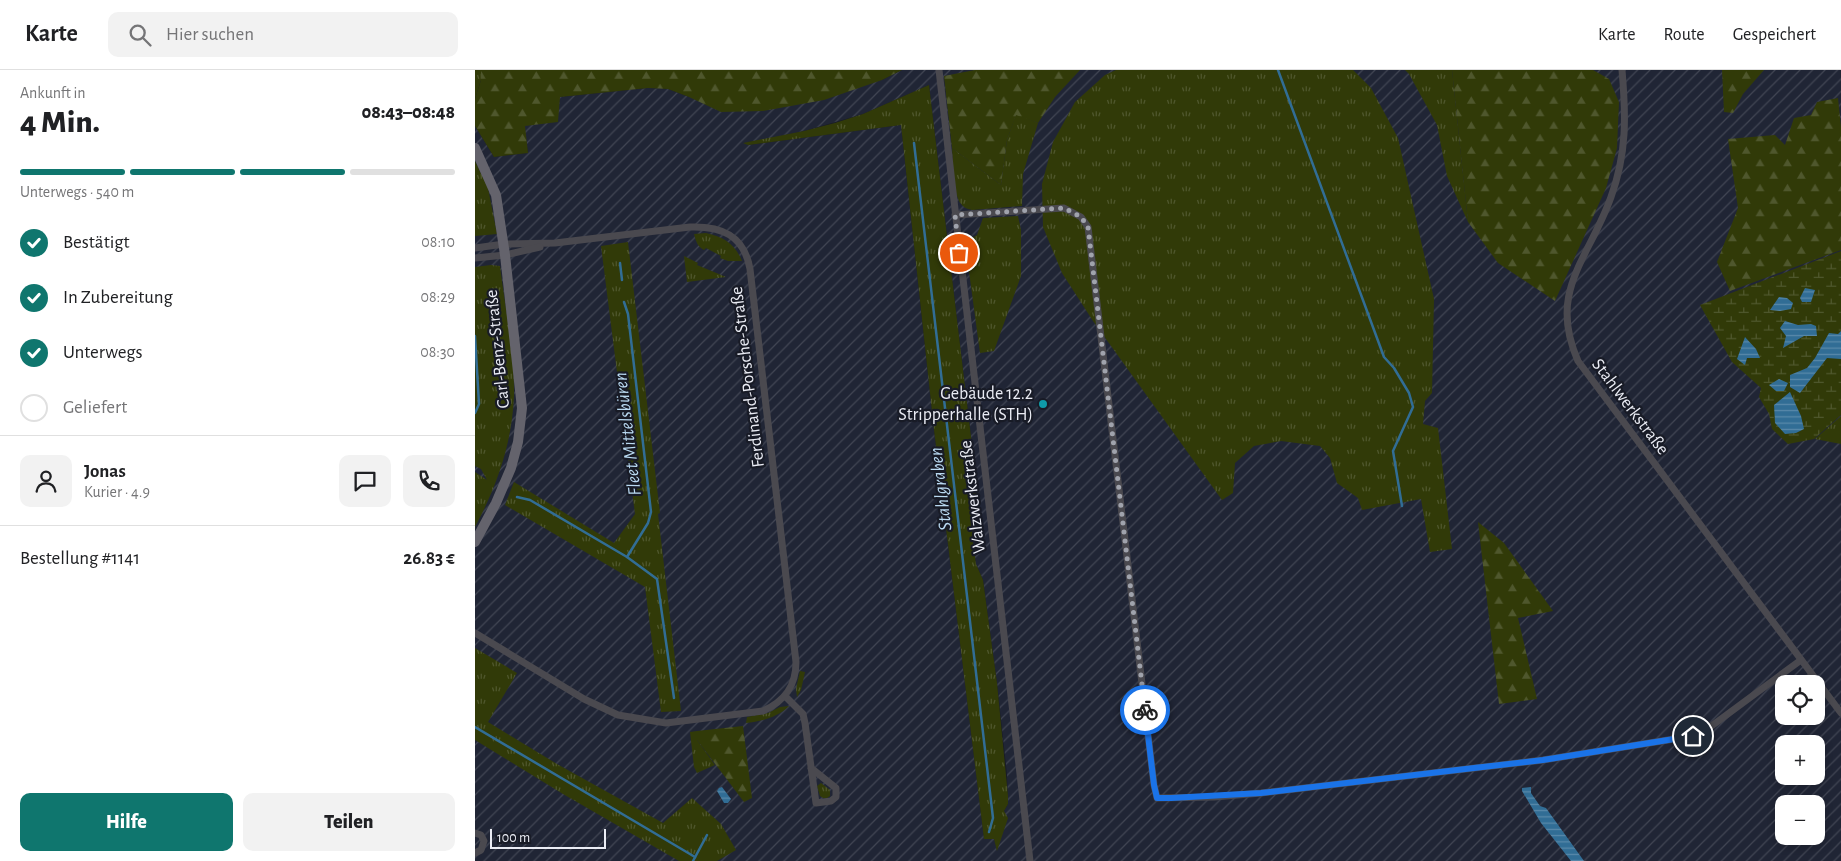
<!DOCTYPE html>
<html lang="de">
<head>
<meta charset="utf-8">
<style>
	:root { --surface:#fff; --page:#f2f2f2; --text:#202124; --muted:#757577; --line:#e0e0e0; --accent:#0f766e }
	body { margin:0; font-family:"Alegreya Sans",sans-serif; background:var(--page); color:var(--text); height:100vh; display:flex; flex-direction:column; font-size:19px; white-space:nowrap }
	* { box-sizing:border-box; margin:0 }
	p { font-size:16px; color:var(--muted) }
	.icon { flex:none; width:28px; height:28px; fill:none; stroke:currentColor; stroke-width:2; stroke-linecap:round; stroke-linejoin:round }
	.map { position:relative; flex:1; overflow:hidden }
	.details { display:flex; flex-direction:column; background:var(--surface); width:475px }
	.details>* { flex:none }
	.tools { position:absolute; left:1300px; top:605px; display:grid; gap:10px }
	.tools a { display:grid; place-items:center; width:50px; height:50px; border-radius:10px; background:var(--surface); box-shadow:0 2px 8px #0003; font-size:25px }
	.scale { position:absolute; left:15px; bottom:12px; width:116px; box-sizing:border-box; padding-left:5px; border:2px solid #eaecf4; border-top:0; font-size:14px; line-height:18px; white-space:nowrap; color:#eaecf4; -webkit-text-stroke:4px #181b26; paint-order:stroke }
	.pin { position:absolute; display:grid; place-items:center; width:42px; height:42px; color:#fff; margin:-21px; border:2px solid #fff; border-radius:50%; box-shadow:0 1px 5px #0007 }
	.courier { position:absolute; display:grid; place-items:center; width:50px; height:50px; margin:-25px; border:4px solid #1a73e8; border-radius:50%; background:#fff; color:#222; box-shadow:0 1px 6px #0007 }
	.summary em { font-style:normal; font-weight:800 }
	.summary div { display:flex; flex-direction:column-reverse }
	.summary { display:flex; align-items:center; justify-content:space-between; height:85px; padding:0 20px }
	h1 { font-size:32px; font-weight:800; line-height:38px }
	.bar { display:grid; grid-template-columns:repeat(4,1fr); gap:8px 5px; align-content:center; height:60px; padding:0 20px }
	.bar i { height:6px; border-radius:4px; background:var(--line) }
	.bar .current { background:var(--accent) }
	.bar p { grid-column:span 4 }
	.line { display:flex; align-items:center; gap:12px; padding:0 20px; border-top:1px solid var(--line) }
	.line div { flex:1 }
	.round { display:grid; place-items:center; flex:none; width:52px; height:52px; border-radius:10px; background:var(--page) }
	ol { padding:0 20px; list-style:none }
	li { display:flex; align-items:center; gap:15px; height:55px }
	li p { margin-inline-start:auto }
	li .icon { padding:5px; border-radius:50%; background:var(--accent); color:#fff; stroke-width:4 }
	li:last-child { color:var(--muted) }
	li i { width:28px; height:28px; border:2px solid var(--line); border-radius:50% }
	.button { display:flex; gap:10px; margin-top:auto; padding:10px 20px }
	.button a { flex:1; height:58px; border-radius:10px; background:var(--accent); color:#fff; font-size:20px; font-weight:800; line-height:58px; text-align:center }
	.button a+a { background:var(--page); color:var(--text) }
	header { display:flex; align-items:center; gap:30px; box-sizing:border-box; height:70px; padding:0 25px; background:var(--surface); border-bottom:1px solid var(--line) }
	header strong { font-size:24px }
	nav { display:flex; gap:28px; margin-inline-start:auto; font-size:18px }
	.search { width:350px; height:45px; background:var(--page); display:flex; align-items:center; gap:12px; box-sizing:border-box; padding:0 18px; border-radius:10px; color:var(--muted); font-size:19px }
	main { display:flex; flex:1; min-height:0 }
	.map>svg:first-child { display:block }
</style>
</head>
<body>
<header>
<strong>Karte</strong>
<div class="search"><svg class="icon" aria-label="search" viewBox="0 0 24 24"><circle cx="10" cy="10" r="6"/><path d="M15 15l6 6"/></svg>Hier suchen</div>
<nav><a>Karte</a><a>Route</a><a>Gespeichert</a></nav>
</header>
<main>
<section class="details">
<div class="summary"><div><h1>4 Min.</h1><p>Ankunft in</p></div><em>08:43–08:48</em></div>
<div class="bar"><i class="current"></i><i class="current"></i><i class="current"></i><i></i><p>Unterwegs · 540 m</p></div>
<ol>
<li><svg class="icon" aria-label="check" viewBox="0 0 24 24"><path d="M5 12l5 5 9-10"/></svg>Bestätigt<p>08:10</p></li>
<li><svg class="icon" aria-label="check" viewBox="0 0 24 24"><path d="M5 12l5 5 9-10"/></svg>In Zubereitung<p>08:29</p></li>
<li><svg class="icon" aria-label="check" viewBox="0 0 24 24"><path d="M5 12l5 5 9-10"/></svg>Unterwegs<p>08:30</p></li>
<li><i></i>Geliefert</li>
</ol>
<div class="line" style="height:90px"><a class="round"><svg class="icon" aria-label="person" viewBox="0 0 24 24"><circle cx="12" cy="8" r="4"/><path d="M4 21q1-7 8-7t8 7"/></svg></a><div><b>Jonas</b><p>Kurier · 4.9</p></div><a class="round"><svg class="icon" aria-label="chat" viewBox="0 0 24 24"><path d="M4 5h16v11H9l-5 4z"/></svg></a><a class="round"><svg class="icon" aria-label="phone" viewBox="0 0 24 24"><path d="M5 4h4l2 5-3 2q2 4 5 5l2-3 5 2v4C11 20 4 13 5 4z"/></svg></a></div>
<div class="line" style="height:65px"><div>Bestellung #1141</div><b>26.83 €</b></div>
<div class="button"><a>Hilfe</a><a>Teilen</a></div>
</section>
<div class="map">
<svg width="1366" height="791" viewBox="0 0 1366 791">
	<defs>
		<pattern id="industrial-furrows" width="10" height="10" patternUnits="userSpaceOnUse" patternTransform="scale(1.25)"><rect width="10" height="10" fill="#202535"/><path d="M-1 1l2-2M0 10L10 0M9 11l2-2" fill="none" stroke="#414553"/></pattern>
		<pattern id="grass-tufts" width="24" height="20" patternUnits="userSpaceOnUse" patternTransform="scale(1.25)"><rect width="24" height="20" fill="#313a08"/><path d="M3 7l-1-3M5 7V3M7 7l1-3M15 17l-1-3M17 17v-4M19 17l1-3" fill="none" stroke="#4f572d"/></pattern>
		<pattern id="forest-firs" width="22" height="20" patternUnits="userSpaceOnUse" patternTransform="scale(1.25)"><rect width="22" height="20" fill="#313a08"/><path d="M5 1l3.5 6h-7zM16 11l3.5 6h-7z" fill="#4f572d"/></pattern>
		<pattern id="wetland-marsh" width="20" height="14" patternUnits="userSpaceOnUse" patternTransform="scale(1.25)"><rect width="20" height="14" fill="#313a08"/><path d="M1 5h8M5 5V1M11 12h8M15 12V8" fill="none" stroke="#4f572d"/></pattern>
		<pattern id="water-rules" width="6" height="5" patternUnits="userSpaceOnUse" patternTransform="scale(1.25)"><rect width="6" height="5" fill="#316d95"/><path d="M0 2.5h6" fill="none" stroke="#5989aa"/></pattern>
	</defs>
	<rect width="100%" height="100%" fill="#181b26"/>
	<path fill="url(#industrial-furrows)" fill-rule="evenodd" d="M427,0H1366V791H0V56L19,87L53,83L49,56L85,27L173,18L193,19L214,27L407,10ZM454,15L502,417L501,448L497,465L501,494L508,510L522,613L532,704L533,734L529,741L522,780L519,768H509L459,360L426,55L273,75V72L287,70L329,61L388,44ZM1309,614H1341V646H1309ZM1309,674H1341V706H1309ZM1309,734H1341V766H1309Z"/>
	<g fill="url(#grass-tufts)">
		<path d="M0,0H6V10L0,29Z"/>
		<path d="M641,0H878L896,18L923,68L959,229L957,323L950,331L948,354L963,358L977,479L955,482L946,429L887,440L883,428L862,413L855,388L845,376L806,371L779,376L760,393L758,423L747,430L618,251L587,203L568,157L567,114L578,72L600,32L630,5Z"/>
		<path d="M930,0H977L993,152L972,106L962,55L934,4Z"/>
		<path d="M454,15L502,417L503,436L497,465L501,494L508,510L522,613L533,726V734L529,741L533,748L522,781L519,769H509L459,360L426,55L273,75L268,73L329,61L360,53L388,44Z"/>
		<path d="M541,44L563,53L548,104L547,136L497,140C493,139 489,138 486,134C478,124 478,92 477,78L526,115L532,70Z"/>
		<path d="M0,91L13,118L22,164L0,166Z"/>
		<path d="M543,146L546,160V206L519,281L505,283L490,172L502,165L508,148Z"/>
		<path d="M231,163C249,167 260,174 267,191H253L245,188L246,186L231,178L229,180C223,177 221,172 219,164Z"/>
		<path d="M153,172L185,443L183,444L206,641L186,642L170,517L30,435L39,412L139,473L160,444L126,176Z"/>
		<path d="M209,186L223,193L222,195L251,207L212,212Z"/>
		<path d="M16,195L25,196C30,239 40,283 39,326C37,373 22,416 0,457V402L12,410L6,399L0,396V197Z"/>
		<path d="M1366,346V374L1340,369Z"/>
		<path d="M0,578L42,603L13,652L82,694L188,753L217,728L246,754L261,780L242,791H204L88,724L0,670Z"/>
		<path d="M325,601L330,602L326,620L322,627L321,619Z"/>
		<path d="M314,636C302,648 286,651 271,653L272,647L293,643L305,637Z"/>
		<path d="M222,661V670L240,695L222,703L219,697L215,662Z"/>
		<path d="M346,713L355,720V726L352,728H348L345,726L342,716Z"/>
	</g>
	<g fill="url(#forest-firs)">
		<path d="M6,0H427L407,10L349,30L288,41L246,42L214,27L193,19L173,18L85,27L83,52L50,56L53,83L19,87L0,56V29L6,10Z"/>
		<path d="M500,0H605L580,27L563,53L541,45L532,70L526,115L477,78L469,6Z"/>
		<path d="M977,0H1118L1134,9L1144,32L1142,78L1131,118L1080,231L1023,193L993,152Z"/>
		<path d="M1247,0H1289L1268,24L1258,43L1249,42Z"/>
		<path d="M1363,28L1366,57V180L1255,221L1242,192L1263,138L1253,69L1300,65L1310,75L1319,48L1336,45L1342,32Z"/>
		<path d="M1003,452L1029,473L1078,541L1043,548L1062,629L1024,634Z"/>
		<path d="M268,656L277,728L269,732L222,670V661Z"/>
	</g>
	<path fill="url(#wetland-marsh)" d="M1366,181V345L1339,369L1313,374L1297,359L1294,344L1284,327L1286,318L1257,292L1225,235Z"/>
	<g fill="url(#water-rules)">
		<path d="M1330,218L1340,220L1336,232H1327L1325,228Z"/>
		<path d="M1304,227L1312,228L1318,233L1316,239L1305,241L1295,240Z"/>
		<path d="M1310,251L1323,255L1336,254L1341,256L1342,266H1329L1308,278L1311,266L1305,258Z"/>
		<path d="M1366,261V289L1352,288L1325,323L1315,317V305L1332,298L1340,288L1354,263L1363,264Z"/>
		<path d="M1270,267L1281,279L1285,288H1272L1270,295L1262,289Z"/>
		<path d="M1304,309L1313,313L1309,321H1301L1294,315Z"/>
		<path d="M1315,322L1326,346L1329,359L1321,363L1310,364L1300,353L1299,335Z"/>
		<path d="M247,717L256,729L253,733H249L242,721L244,718Z"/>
		<path d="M1056,717V723L1065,736L1071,738L1109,791H1096L1066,753L1047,721V718Z"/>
	</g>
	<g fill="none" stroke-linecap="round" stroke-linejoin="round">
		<g stroke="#316d95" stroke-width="2.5">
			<path d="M803,0L909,287L919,298L934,323L938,337L918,381L927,436"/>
			<path d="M439,73L518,748L514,762"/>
			<path d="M145,193L147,210"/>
			<path d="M149,232L153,244L176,442L173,453L152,487"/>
			<path d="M0,266L4,334L0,343"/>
			<path d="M42,427L55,430L152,487L182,509L199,628"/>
			<path d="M0,657L220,787"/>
			<path d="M218,791L232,765"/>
		</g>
		<g stroke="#4a494f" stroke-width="7">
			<path d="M464,0L555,791"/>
			<path d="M1147,0C1151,46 1152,83 1136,127C1114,189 1072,221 1103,291L1366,643"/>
			<path d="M480,145L589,138L606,147L613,157L679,715L682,728L739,727L786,723L1068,690L1218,666L1227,663L1326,590"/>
			<path d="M0,178L29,174L80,173L215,157C246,156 269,165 275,199L321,592C321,616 310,631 288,641L191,653L143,645L109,629L0,563"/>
			<path d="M0,188L30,185L65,177"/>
			<path d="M310,626L328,644L330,653L341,733L356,731L361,727V718L336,698"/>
			<path d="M0,763L6,765L9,771L6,780L0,783"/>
		</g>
		<path stroke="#64636c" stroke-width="10" d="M0,78L21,125L30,185L47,338L43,372L36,398L21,433L0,472"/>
	</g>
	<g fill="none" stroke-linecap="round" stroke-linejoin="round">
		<path stroke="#a0a3ac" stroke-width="5" stroke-dasharray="0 9" d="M484,183L480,145L589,138L606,147L613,157L670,640"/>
		<path stroke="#1a73e8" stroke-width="6" d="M670,640L679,715L682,728H696L786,723L999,698L1068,690L1218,666"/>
	</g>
	<circle fill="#0f9aa8" stroke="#181b26" stroke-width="2" cx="568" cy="334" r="5"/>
	<g text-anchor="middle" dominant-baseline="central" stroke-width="4.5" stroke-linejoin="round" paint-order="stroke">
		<g font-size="18" fill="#eaecf4" stroke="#181b26">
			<text transform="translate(23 279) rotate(-96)">Carl-Benz-Straße</text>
			<text transform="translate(273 307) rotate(-97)">Ferdinand-Porsche-Straße</text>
			<text transform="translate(1155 337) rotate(53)">Stahlwerkstraße</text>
			<text transform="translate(498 427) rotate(-97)">Walzwerkstraße</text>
		</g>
		<g font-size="18" fill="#eaecf4" stroke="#181b26" text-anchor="end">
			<text x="558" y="324">Gebäude 12.2<tspan x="558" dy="21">Stripperhalle (STH)</tspan></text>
		</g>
		<g font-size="19" font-style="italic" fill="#b9d9f1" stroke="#181b26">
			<text transform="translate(153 364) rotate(-97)">Fleet Mittelsbüren</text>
			<text transform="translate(466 419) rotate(-97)">Stahlgraben</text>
		</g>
	</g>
</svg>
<div class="tools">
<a><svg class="icon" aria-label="locate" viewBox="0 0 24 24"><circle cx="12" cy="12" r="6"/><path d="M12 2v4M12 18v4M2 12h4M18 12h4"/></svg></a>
<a>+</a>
<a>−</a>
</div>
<div class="scale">100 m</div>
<div class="pin" style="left:484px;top:183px;background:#ea580c"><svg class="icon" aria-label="bag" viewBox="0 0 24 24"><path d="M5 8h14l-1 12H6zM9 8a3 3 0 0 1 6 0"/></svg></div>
<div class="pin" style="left:1218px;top:666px;background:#1f2937"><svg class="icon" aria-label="home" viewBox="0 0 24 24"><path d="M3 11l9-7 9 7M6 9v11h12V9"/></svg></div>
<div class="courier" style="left:670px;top:640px"><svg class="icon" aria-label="bike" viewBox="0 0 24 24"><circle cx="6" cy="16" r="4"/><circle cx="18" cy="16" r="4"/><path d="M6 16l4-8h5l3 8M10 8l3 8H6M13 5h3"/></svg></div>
</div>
</main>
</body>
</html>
